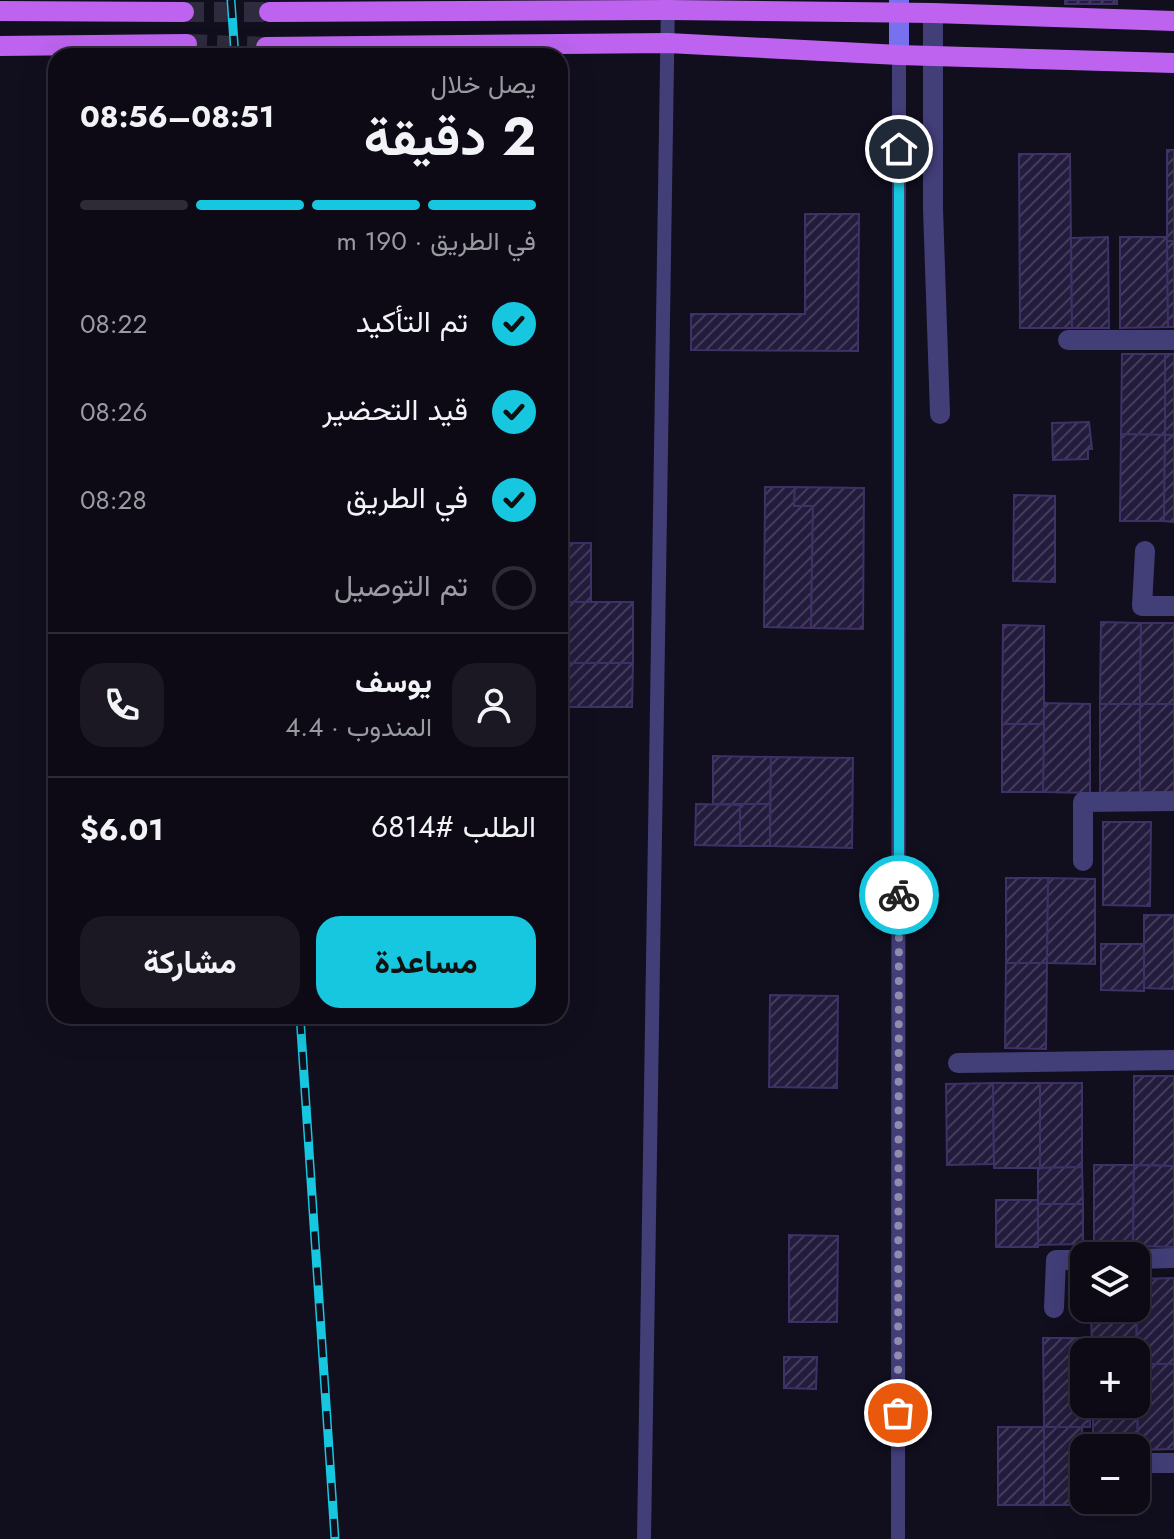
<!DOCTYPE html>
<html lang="ar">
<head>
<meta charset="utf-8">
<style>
	:root { --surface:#0d0a16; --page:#1b1823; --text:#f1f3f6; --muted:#9a9aa1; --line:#2d2b35; --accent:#17c7df }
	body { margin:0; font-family:Jost,Vazirmatn,sans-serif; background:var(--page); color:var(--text); direction:rtl; height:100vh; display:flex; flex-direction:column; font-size:30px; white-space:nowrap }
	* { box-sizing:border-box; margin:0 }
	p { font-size:26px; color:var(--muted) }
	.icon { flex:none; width:44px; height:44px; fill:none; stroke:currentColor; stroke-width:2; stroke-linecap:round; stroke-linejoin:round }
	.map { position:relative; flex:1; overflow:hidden; direction:ltr }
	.side { position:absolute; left:48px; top:48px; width:520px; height:976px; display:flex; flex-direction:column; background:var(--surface); border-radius:24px; box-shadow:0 8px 32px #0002,0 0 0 2px var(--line); direction:rtl }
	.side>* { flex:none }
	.buttons { position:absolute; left:1070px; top:1242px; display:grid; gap:16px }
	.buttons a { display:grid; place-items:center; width:80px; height:80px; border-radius:16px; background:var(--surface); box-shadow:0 8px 32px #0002,0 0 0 2px var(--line); font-size:40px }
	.pin { position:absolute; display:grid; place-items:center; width:68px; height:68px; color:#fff; margin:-34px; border:4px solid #fff; border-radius:50%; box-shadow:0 2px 8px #0007 }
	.courier { position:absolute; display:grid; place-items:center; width:80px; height:80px; margin:-40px; border:6px solid #17c7df; border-radius:50%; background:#fff; color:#222; box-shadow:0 2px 10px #0007 }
	.summary em { font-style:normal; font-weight:700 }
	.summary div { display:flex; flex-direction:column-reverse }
	.summary { display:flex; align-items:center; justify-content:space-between; height:136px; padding:0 32px }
	h1 { font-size:52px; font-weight:700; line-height:60px }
	.bar { display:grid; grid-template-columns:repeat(4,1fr); gap:12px 8px; align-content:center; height:96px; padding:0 32px }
	.bar i { height:10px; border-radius:6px; background:var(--line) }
	.bar .current { background:var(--accent) }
	.bar p { grid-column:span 4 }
	.line { display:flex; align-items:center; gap:20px; padding:0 32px; border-top:2px solid var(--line) }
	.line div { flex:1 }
	.round { display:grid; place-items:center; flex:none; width:84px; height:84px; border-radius:24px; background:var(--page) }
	ol { padding:0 32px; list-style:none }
	li { display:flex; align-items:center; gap:24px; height:88px }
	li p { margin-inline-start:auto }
	li .icon { padding:8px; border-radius:50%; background:var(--accent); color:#111; stroke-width:4 }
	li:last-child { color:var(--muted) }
	li i { width:44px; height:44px; border:4px solid var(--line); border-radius:50% }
	.primary-button { display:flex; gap:16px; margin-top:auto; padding:16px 32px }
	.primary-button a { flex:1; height:92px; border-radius:24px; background:var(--accent); color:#111; font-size:32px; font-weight:700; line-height:92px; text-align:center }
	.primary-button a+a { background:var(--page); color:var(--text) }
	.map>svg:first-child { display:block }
</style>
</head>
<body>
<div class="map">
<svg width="1174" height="1539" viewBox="0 0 1174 1539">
	<defs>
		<pattern id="building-hatch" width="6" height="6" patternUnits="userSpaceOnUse" patternTransform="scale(2)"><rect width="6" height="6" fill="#241c3d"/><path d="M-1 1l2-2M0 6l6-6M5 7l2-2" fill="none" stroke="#433c5a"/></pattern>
	</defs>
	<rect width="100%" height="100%" fill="#110e1e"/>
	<g fill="url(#building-hatch)" stroke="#3d3166" stroke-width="2">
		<rect x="1065" y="0" width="52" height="4"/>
		<rect x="1167" y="150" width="7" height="91"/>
		<path d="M1019,154H1070L1072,328H1020Z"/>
		<path d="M805,214H859L858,351L691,350V314H805Z"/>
		<path d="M1108,237L1109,328H1072L1071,238Z"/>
		<path d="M1120,237H1167L1168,327L1120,328Z"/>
		<path d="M1167,241H1174V327H1168Z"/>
		<path d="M1122,354H1165V435L1121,434Z"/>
		<rect x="1165" y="354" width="9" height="81"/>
		<path d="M1089,422L1092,449H1088V459L1053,460L1052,423Z"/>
		<path d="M1121,434L1165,435L1164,521H1120Z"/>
		<path d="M1165,435H1174V522L1164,521Z"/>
		<path d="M765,487H795L794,506H813L811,628L764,627Z"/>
		<path d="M795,487L864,488L863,629L811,628L813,506H794Z"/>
		<path d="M1014,495L1055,496V582L1013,581Z"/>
		<rect x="560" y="543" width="31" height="59"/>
		<rect x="560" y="602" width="73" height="61"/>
		<path d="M1101,622L1141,623L1140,704H1100Z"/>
		<path d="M1141,623H1174V704H1140Z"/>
		<path d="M1003,625L1044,626V724H1002Z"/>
		<path d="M560,663H633L632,707H560Z"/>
		<path d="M1044,703L1090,704V793L1043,792Z"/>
		<rect x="1100" y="704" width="40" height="89"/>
		<rect x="1140" y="704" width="34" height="89"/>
		<path d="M1002,724H1044L1043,792H1002Z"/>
		<path d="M713,756L771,757L770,804H713Z"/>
		<path d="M771,757L853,758L852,848L770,846Z"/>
		<path d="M696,804L740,805V846L695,845Z"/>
		<rect x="740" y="804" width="30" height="42"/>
		<path d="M1103,822H1151L1150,906L1103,905Z"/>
		<path d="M1006,878H1048L1047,963H1006Z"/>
		<path d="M1048,878L1095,879V964L1047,963Z"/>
		<path d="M1144,915H1174V989L1144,988Z"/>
		<path d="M1101,944H1144V991L1101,990Z"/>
		<path d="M1006,963H1047L1046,1049L1005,1048Z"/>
		<path d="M770,995L838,996L837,1088L769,1087Z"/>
		<path d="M1134,1076H1174V1166L1134,1165Z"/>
		<path d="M993,1083L994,1164L947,1165L946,1084Z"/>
		<path d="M993,1083H1040V1168H994Z"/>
		<path d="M1040,1083H1082V1167L1040,1168Z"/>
		<path d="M1094,1165H1134L1133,1246H1094Z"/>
		<path d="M1134,1165L1174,1166V1247L1133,1246Z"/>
		<path d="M1082,1167L1083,1204H1038V1168Z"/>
		<rect x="996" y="1200" width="42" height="47"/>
		<path d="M1038,1204H1083V1244L1038,1245Z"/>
		<path d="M789,1235L838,1236L837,1322H789Z"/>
		<path d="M1174,1278V1364H1137L1136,1279Z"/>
		<path d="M1091,1308H1136L1137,1364L1136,1352H1092Z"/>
		<path d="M1043,1338H1090V1352H1084V1404H1090V1427H1044Z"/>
		<path d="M784,1357H817L816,1389L784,1388Z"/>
		<path d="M1136,1364L1138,1450L1136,1448H1093V1404H1136Z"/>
		<path d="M1137,1364H1174V1449L1138,1450Z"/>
		<rect x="998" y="1427" width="46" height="78"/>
		<path d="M1044,1427H1082L1083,1505H1044Z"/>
	</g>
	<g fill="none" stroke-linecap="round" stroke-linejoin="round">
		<g stroke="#2f2b3f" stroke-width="20" stroke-dasharray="20 10" stroke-linecap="butt">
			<path d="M184,12H269"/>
			<path d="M187,44L266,47"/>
		</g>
		<g stroke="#423e78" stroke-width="14">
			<path d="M644,1539L668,0"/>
			<path d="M898,1539L899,55"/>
		</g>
		<g stroke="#423e78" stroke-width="20">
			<path d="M933,13V209L940,414"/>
			<path d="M1068,340H1174"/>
			<path d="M1145,551L1142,606H1174"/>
			<path d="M1083,861V802L1174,801"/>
			<path d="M958,1063L1174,1060"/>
			<path d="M1136,1259L1174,1258"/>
			<path d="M1054,1308L1056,1260H1084"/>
			<path d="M1136,1463H1174"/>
			<path d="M1135,1500V1506"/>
		</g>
		<path stroke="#7771f0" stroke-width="20" d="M899,0V55"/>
		<g stroke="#bd63ef" stroke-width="20">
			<path d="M0,11L184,12"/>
			<path d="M269,12L668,10L933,13L1174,21"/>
			<path d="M0,46L187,44"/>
			<path d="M266,47L668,43L899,55L1174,63"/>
		</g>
		<g stroke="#17c7df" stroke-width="9">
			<g id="rail">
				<path d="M231,0L235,56"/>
				<path d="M300,1016L335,1539"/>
			</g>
		</g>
		<use href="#rail" stroke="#110e1e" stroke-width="6" stroke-dasharray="18" stroke-linecap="butt"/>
	</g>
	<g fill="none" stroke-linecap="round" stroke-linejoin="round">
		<path stroke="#918cad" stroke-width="8" stroke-dasharray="0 14.4" d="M898,1413L899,895"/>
		<path stroke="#17c7df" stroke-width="10" d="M899,895V149"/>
	</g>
</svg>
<div class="buttons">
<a><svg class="icon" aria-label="layers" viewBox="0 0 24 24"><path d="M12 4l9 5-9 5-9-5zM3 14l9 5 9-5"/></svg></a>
<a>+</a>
<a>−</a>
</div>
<div class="pin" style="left:898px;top:1413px;background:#ea580c"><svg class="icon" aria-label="bag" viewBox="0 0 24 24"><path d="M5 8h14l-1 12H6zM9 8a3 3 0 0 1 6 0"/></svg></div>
<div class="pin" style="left:899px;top:149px;background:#1f2937"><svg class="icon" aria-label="home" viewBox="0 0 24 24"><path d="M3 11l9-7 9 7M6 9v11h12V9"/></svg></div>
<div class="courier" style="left:899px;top:895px"><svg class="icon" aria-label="bike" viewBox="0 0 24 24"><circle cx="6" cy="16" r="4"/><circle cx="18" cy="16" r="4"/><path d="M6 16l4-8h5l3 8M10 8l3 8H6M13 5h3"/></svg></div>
<section class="side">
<div class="summary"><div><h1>2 دقيقة</h1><p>يصل خلال</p></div><em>08:51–08:56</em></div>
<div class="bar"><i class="current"></i><i class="current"></i><i class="current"></i><i></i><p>في الطريق · 190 m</p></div>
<ol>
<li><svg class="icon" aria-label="check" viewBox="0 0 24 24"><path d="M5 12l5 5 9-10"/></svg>تم التأكيد<p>08:22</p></li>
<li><svg class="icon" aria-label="check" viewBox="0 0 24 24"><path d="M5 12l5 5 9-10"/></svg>قيد التحضير<p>08:26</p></li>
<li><svg class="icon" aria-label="check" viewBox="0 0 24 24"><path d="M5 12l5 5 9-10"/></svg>في الطريق<p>08:28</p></li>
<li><i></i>تم التوصيل</li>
</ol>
<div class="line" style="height:144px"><a class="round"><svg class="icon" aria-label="person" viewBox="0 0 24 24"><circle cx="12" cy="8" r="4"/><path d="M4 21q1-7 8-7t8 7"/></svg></a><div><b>يوسف</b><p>المندوب · 4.4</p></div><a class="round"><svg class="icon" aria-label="phone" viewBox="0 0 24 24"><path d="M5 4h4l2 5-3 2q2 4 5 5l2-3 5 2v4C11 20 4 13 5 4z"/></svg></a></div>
<div class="line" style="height:104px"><div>الطلب #6814</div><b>$6.01</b></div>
<div class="primary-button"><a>مساعدة</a><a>مشاركة</a></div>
</section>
</div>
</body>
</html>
